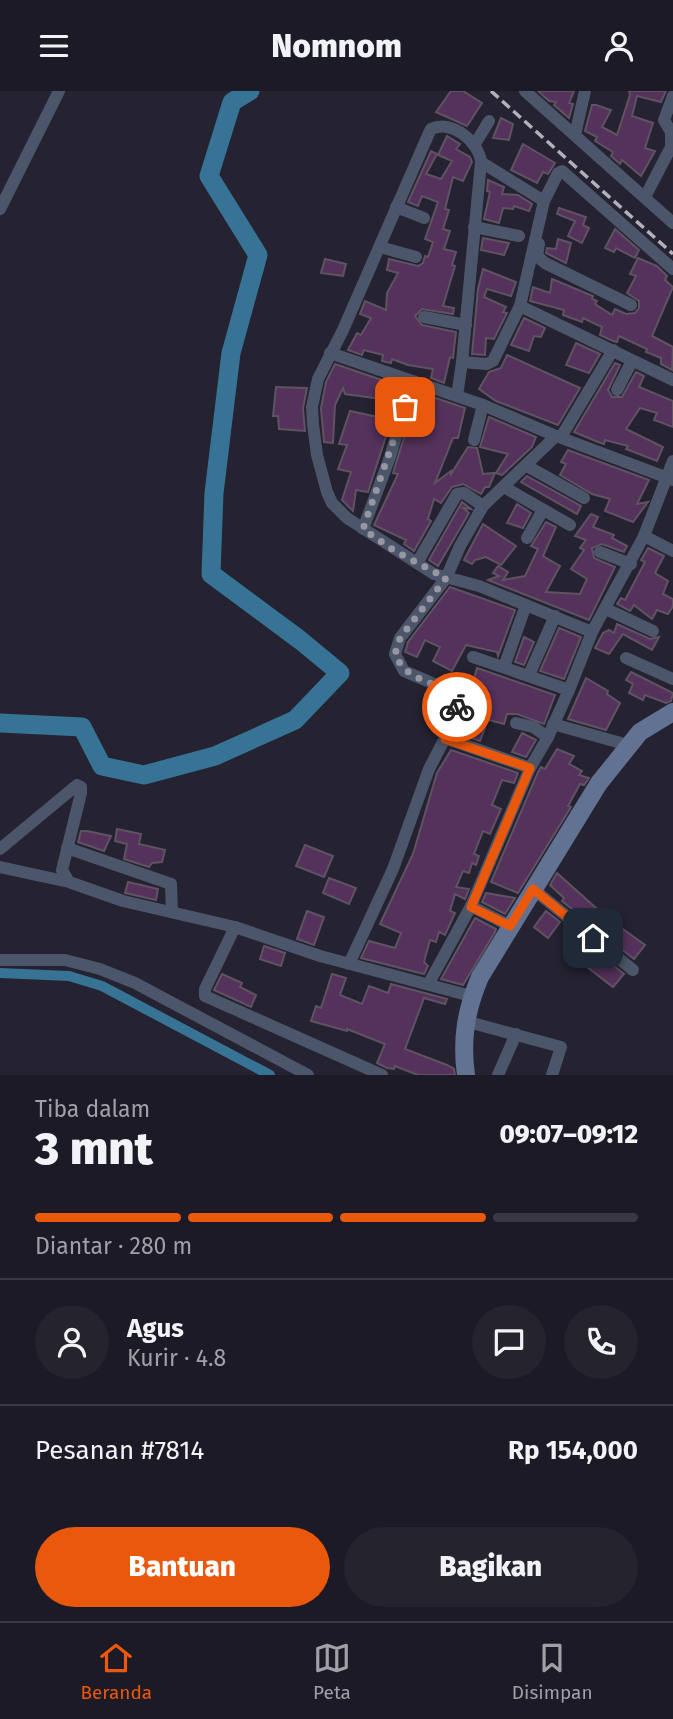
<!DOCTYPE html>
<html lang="id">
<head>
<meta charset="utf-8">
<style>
	:root { --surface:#1c1a26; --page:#25232e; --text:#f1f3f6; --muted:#a0a1a7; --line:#3a3843; --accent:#ea580c }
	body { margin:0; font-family:"Fira Sans",sans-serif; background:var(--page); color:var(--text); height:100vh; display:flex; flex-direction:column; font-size:26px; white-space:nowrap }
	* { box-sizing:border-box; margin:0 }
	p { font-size:23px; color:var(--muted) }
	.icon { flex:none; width:38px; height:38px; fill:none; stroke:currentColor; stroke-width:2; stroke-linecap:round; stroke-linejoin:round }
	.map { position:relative; height:984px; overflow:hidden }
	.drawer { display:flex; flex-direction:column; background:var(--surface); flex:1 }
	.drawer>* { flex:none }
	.pin { position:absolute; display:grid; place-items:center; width:60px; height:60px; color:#fff; margin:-30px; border-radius:14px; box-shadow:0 4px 10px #0006 }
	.courier { position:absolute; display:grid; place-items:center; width:70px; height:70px; margin:-35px; border:5px solid #ea580c; border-radius:50%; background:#fff; color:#222; box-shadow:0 2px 9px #0007 }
	.headline em { font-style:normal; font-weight:800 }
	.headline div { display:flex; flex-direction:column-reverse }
	.headline { display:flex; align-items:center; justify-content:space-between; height:119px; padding:0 35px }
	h1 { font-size:46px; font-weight:800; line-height:52px }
	.bar { display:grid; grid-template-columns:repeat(4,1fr); gap:10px 7px; align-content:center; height:84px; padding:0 35px }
	.bar i { height:9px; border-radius:5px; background:var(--line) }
	.bar .on { background:var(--accent) }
	.bar p { grid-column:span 4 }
	.line { display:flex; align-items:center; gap:18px; padding:0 35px; border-top:2px solid var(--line) }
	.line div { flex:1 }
	.round { display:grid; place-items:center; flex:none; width:74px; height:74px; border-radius:37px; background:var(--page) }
	.action { display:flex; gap:14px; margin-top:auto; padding:14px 35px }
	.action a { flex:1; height:80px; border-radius:42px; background:var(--accent); color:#fff; font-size:28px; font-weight:800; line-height:80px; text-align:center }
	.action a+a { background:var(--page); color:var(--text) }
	header { display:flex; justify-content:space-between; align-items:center; height:91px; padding:0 35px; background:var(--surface); font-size:32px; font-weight:800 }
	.dock { display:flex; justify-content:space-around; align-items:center; height:98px; border-top:2px solid var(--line); background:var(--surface); font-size:19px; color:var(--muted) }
	.dock a { display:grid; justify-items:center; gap:4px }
	.dock .on { color:var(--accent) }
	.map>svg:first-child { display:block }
</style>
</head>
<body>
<header><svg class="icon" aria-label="menu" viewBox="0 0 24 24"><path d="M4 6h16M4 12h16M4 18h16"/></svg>Nomnom<svg class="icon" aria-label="person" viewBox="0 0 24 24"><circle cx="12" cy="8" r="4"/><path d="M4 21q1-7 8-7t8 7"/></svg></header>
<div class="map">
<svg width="673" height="984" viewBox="0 0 673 984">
	<rect width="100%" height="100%" fill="#252232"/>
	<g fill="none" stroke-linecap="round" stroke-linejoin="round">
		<path stroke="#377394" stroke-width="10" d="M0,882L69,885L102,895L270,984"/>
		<path stroke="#377394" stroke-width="19" d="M0,632L82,636L102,675L144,684L215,665L295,629L340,582L300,549L211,483L214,402L231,262L258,164L209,85L232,11L250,0"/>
	</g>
	<g fill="#54325c" stroke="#5f5362" stroke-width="2">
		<path d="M451,0H463L482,12L467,35L436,21Z"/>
		<path d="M538,0H574L569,12L573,13L569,27L554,14L556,11L549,10Z"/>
		<path d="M629,0H666L661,11L637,5L632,25L653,32L645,57L655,60L641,85L622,69L620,73L611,65L613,61L595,50L597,46L585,40L592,14H596L611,19L602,36L617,44L630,4Z"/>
		<path d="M501,27L513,33L509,49L493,47Z"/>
		<path d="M447,45L460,53L456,58L470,66L472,71L463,90L453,86L445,118L449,119L443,138L450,140L444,158L456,161L452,174L455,175L443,215L454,217L453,223L422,218L415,225L422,234L456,241L453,267L450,266L444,292L431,287L433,278L408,274L392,268L391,272L382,270L383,264L364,259L362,264L348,259L357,242L361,244L371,227L360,223L365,210L386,219L387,202L398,182L387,179L389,168L418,175L423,172L425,165L428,166L433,151L425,148L438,111L422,105L418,115L408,111L431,60L437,63L426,83L441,88L452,70L438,64Z"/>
		<path d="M523,53L555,72L548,83L543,81L537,92L511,79Z"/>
		<path d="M488,89L504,96L502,103L518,104L532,113L529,120L514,115L513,118L503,117L499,132L484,128L490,101L487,100Z"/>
		<path d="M559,117L586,126L583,134L589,137L582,152L568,145L575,130L557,123Z"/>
		<path d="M615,138L639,159L635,167L616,157L614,161L605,157Z"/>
		<path d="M483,147L509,152L504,164L481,159Z"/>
		<path d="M558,148L571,152L566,172L546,162L547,157L556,158Z"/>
		<path d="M638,167L657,175L667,185L665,189L673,196L652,245L673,256L672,279L661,273V267L646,261L647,258L619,245L617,251L613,250L600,244L602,236L583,227L582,231L563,224L564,219L530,210L533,196L550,202L552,188L593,205L592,208L597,210L595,213L612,224L615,218L626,223L635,222L639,217V210L627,202L636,185L630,183Z"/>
		<path d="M325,168L346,173L343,185L321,182Z"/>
		<path d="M483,178L516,191L511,205L487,198L484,206L506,216L503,221L507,222L494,248L486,247L485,264L472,263L478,198Z"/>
		<path d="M524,227L545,237L541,246L534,245L529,260L511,254Z"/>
		<path d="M576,252L600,263L589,282L566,274Z"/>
		<path d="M507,264L580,297L558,334L496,310L479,298L489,281L501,277Z"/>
		<path d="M615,272L620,274L608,299L612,306H622L636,281L644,285L639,296L673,310V336L654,329L657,322L640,317L626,338L663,356L657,370L626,358L628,355L605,349L604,353L598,351L574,341Z"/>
		<path d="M335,273L402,296L368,401L356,399L353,420L342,409L351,381L338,378L347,354L339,353L350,320L378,326L382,308L345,303L343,297L335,314L333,352L324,351L321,317L326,291Z"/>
		<path d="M276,296L307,297L303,317L305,340L279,338L278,325H273Z"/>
		<path d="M418,301L465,317L458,347H453L435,392L451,380V383L468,356L477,357L483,383L495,382L489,396H485L481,403L463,393L452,396L441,412L434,408L428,428L431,430L414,460L404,453L406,449L374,434L398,383L393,382Z"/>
		<path d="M489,326L536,346L532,356L502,384L496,382L508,363L480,356Z"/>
		<path d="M568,359L649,389L637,413L648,411L633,431L605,420L610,408L592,403L560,384L566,373L561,371Z"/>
		<path d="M527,385L581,415L577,423L521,391Z"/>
		<path d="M462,411L471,418L463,417L469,422L438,475L429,469Z"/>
		<path d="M517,413L531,422L523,437L507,432Z"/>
		<path d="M591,423L598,426L593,436L614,444L612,447L627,455L624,461L602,453L592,457L594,467L615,476L589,529L488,489L499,485L493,482L498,475L508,481L503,489L525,485L538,458L531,455L546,431L556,436L543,465L560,475L546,501L580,503L587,488L571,478L584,459L580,457L586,449L575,445Z"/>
		<path d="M483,433L516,455L501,474L486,466L475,469L472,473L464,469Z"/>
		<path d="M648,457L664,465L655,482L668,490L663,503L673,508V515L668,523L657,519L652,528L634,514L630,520L617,513L621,507L625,509L645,471L641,469Z"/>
		<path d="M450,496L515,519L498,565L497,561L466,554L452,580L433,570L440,556L425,549L417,566L405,561L408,551Z"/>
		<path d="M617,533L650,548L659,546L652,559L623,543L609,563L595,557L603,542L609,539L614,542Z"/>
		<path d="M559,537L581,546L564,588L540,580Z"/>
		<path d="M524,546L534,551L524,574L515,571Z"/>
		<path d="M477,577L555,604L544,633L517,623H507L504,633L482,627L484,618L466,614Z"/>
		<path d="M631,581L673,602L671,610L666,612L645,604L643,609L629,602L633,593L626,589Z"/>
		<path d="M586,587L608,600L607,603L620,612L606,639L568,628Z"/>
		<path d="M466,632L485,637L480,650L461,643Z"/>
		<path d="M522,642L536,649L526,666L512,661Z"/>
		<path d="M557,658L574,665L569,673L582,680L579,684L589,687L584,694L580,693L568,715L571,716L518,802L491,791L538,681L541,676L545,678Z"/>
		<path d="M451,659L518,682L514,692L502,689L492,714L501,718L490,743L483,740L474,763L479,765L476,774L472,772L469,782L463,780L456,796L469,798L465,808L455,803L450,820L455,822L445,844L439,841L436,851L430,849L424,871L428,875L424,883L361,867L369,850L395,857L401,842L380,833L413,763L437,682Z"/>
		<path d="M117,738L141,743L139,753L165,759L162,771L152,772L149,776L124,768L127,753L115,750Z"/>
		<path d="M81,740H87L111,745L104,760L78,751Z"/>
		<path d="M305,754L333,765L324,786L296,775Z"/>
		<path d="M557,782L605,825L645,854L634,868L562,810L564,807L550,794Z"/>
		<path d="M329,787L356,797L349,813L323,802Z"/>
		<path d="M128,791L158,798L156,809L125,802Z"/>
		<path d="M486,802L515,807L505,823L482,811Z"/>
		<path d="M307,820L324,826L314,854L297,848Z"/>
		<path d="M546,820L560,831L548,847L534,836Z"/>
		<path d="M475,827L496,838L495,841L463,894L441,888Z"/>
		<path d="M584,851L624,883L613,896L573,865Z"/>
		<path d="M264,855L285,862L281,875L260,868Z"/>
		<path d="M222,883L242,892L240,896L256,904L251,916L214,899Z"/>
		<path d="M332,883L346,887L340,904L362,913L369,895L388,902L391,893L447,908L445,913L424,907L405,958L447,974L454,978L455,984H418L395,975L394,978L387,977L377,972L385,953L347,938V940L311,930L316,915L321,917Z"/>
	</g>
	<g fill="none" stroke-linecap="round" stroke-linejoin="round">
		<g stroke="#4c566b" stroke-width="12">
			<path d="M525,0L673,132"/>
			<path d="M575,44L585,0"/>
			<path d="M475,53L489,30"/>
			<path d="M481,71L544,110"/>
			<path d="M645,106L671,56V41L664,29L673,5"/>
			<path d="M396,116L424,127"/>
			<path d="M0,118L59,0"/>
			<path d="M474,136L519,145"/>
			<path d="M539,153L537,165L545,172L631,214"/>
			<path d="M380,156L416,166"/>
			<path d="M673,178L562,80L558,82L544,110L520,215L673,289"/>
			<path d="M424,226L466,234"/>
			<path d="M330,262L483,314L556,345L673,389"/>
			<path d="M462,271L487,273L493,270L520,215"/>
			<path d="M617,299L632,270"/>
			<path d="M457,305L462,271L481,71C479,51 452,28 431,38L429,42L343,239L318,288L312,316L313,333L317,364L327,401L332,412L347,427L434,483L479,495L592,541"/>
			<path d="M561,346L613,259"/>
			<path d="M474,349L483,314"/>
			<path d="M527,375L584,407"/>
			<path d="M504,396L570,434"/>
			<path d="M363,438L390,366L412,291"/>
			<path d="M644,445L673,460"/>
			<path d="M527,447L543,419"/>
			<path d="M600,461L631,473"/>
			<path d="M417,472L457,403L464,402L483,415"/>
			<path d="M447,485L460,455L483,415L556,345"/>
			<path d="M606,518L653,540"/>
			<path d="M473,566L569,599"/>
			<path d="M626,567L673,588"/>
			<path d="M504,576L526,514"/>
			<path d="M529,584L555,525"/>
			<path d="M516,632L533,636L548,646"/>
			<path d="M553,633L628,654"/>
			<path d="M445,647L530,677"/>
			<path d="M67,757L171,793L172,821"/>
			<path d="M0,758L77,694L81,696V702L62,779L69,791L123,810L235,836L320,865L471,905"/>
			<path d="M0,776L69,791"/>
			<path d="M533,798L633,879"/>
			<path d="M471,815L510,835"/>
			<path d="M235,836L205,898V905L382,984"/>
			<path d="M0,869H65L100,878L135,892L308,984"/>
			<path d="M349,873L393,778L429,678L445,647L456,636L459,620L446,598L404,580L395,563L400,547L446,487"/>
			<path d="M429,892L471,815L530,677L548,646L569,599L592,541L644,445L673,370"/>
			<path d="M465,930L561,956L552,984"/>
			<path d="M498,984L516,943"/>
		</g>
		<path stroke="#617293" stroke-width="18" d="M466,984C461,948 466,919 480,886L599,692L640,641L673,621"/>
		<path stroke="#b2b0bc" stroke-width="3.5" stroke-dasharray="10 5" stroke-linecap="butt" d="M491,0L673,163"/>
	</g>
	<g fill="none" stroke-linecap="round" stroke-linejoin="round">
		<path stroke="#9796a2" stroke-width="7" stroke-dasharray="0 12.6" d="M405,316L363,438L395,460L446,487L400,547L395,563C409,597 445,585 457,616"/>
		<path stroke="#ea580c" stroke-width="9" d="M457,616L456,636L445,648L530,677L471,816L510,835L533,798L593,847"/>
	</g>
</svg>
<div class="pin" style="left:405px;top:316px;background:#ea580c"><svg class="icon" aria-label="bag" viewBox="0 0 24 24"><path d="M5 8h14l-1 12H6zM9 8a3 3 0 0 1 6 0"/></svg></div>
<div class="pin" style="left:593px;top:847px;background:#1f2937"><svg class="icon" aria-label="home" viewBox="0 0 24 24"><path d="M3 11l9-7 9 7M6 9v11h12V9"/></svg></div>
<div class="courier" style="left:457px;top:616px"><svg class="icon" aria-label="bike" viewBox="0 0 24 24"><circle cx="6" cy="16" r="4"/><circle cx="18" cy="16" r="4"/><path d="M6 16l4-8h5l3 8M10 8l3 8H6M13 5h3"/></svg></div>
</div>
<section class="drawer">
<div class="headline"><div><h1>3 mnt</h1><p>Tiba dalam</p></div><em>09:07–09:12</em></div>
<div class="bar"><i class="on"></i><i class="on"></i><i class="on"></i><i></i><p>Diantar · 280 m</p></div>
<div class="line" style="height:126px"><a class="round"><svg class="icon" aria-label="person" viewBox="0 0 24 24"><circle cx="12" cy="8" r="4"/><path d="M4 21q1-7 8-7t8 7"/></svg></a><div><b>Agus</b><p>Kurir · 4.8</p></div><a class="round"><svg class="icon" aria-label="chat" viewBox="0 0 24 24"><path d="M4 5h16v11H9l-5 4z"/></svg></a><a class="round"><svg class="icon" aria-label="phone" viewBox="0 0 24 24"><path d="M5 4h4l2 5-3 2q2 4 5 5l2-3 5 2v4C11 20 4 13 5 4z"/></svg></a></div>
<div class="line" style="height:91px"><div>Pesanan #7814</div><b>Rp 154,000</b></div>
<div class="action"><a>Bantuan</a><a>Bagikan</a></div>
</section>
<nav class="dock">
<a class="on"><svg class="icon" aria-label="home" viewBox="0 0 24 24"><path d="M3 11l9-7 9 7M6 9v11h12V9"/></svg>Beranda</a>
<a><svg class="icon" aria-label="map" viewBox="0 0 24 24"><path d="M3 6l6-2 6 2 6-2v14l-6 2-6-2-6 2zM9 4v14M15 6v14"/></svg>Peta</a>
<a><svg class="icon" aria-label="saved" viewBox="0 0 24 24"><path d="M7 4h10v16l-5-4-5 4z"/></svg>Disimpan</a>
</nav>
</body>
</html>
